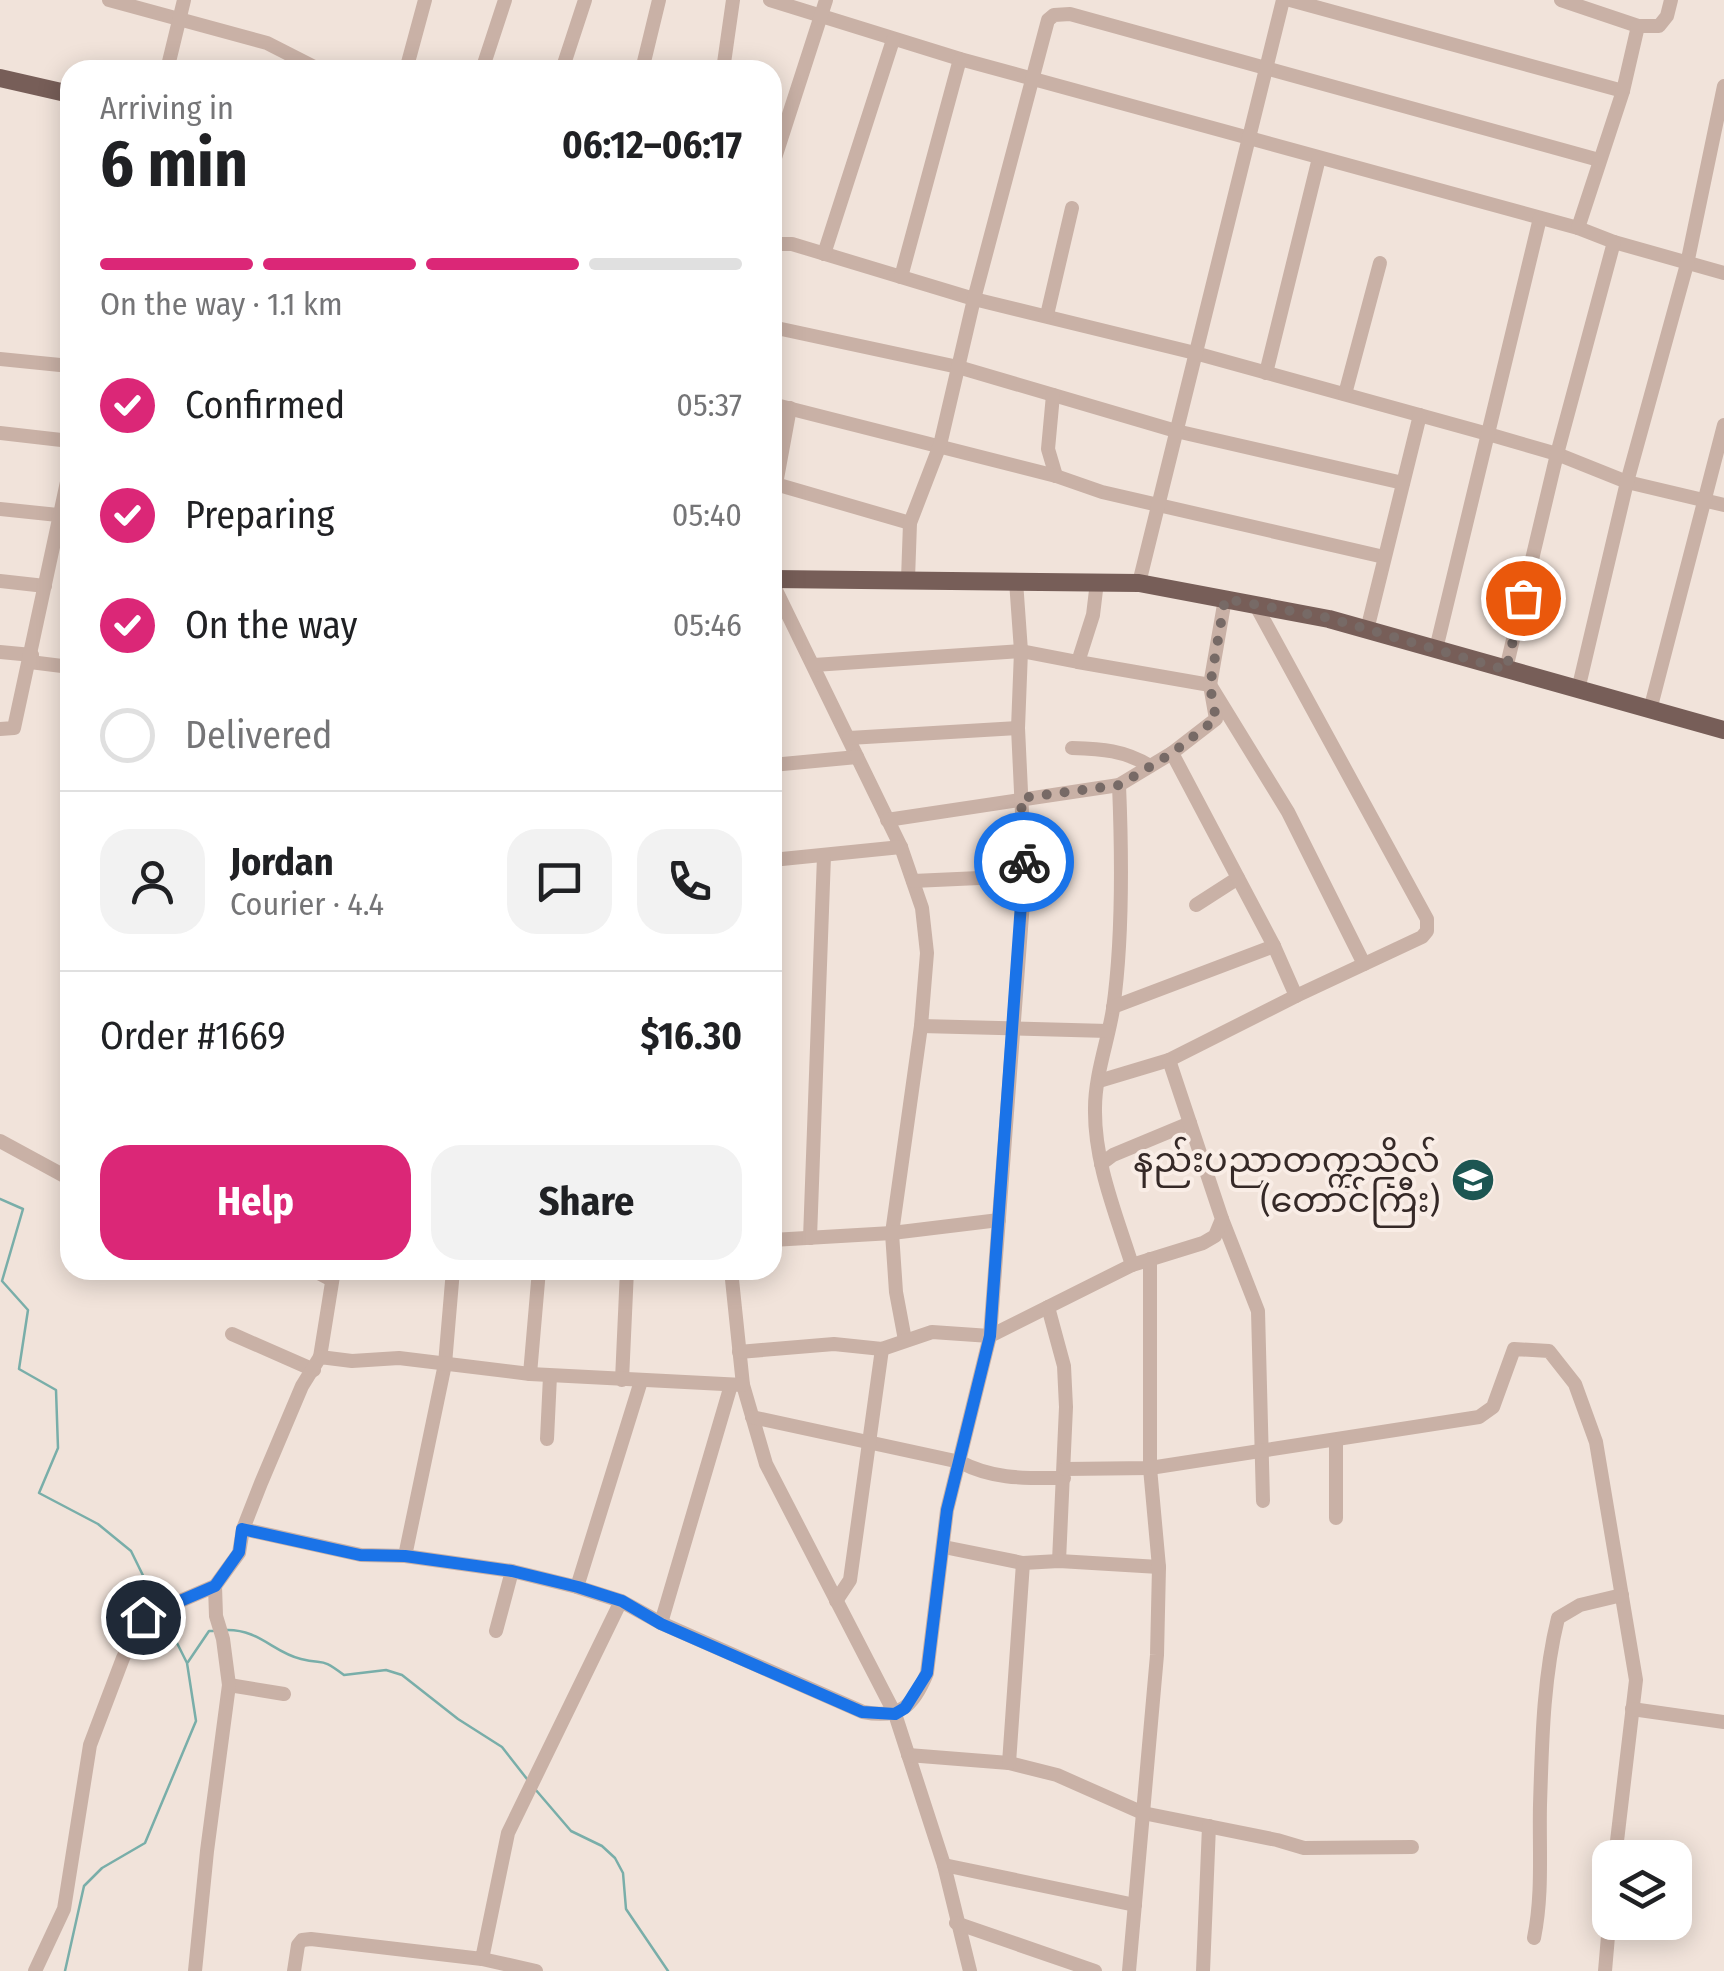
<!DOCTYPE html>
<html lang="en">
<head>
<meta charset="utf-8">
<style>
	:root { --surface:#fff; --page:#f2f2f2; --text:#202124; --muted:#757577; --line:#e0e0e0; --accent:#db2777 }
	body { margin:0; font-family:"Fira Sans Condensed","Noto Sans Myanmar",sans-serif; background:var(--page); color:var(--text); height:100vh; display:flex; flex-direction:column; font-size:38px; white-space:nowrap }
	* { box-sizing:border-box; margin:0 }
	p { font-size:32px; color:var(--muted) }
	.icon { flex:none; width:55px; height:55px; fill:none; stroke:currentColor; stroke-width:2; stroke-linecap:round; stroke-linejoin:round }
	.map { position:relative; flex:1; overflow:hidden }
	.side { position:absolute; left:60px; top:60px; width:722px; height:1220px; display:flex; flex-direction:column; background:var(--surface); border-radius:30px; box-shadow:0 5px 25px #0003 }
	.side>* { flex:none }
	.tools { position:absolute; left:1592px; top:1840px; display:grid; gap:20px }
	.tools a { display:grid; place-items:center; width:100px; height:100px; border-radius:20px; background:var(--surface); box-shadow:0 5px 25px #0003; font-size:50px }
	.pin { position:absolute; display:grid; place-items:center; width:85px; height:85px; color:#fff; margin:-42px; border:5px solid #fff; border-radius:50%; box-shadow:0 2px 10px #0007 }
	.courier { position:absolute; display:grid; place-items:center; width:100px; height:100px; margin:-50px; border:8px solid #1a73e8; border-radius:50%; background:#fff; color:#222; box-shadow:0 2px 12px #0007 }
	.headline em { font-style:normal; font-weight:700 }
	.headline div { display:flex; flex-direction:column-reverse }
	.headline { display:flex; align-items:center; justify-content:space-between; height:170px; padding:0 40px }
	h1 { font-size:65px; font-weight:700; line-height:75px }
	.bar { display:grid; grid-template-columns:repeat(4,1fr); gap:15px 10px; align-content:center; height:120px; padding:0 40px }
	.bar i { height:12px; border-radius:8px; background:var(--line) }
	.bar .on { background:var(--accent) }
	.bar p { grid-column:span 4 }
	.line { display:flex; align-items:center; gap:25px; padding:0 40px; border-top:2px solid var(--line) }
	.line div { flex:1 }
	.round { display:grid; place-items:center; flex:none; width:105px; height:105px; border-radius:30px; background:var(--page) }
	ol { padding:0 40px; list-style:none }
	li { display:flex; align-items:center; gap:30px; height:110px }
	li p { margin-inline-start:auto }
	li .icon { padding:10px; border-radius:50%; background:var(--accent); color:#fff; stroke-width:4 }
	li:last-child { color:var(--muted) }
	li i { width:55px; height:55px; border:5px solid var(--line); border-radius:50% }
	.button { display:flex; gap:20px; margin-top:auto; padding:20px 40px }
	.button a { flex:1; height:115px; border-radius:30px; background:var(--accent); color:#fff; font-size:40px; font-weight:700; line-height:115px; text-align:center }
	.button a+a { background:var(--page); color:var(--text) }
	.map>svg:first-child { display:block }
</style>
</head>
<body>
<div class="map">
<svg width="1724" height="1971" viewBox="0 0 1724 1971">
	<rect width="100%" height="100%" fill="#f1e3da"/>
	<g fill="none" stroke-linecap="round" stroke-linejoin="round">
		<g stroke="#79aea9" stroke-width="2.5">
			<path d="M0,1199L23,1209L2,1281L28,1310L19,1369L56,1390L58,1448L39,1493L98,1524L131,1551L158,1606"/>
			<path d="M226,1630C259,1629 274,1653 301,1659C326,1665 320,1657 344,1675L386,1670L402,1675L458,1719L502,1747L527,1779"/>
			<path d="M188,1662L209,1631H213"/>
			<path d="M535,1789L571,1831L602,1846L615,1858L623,1873L626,1909L668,1971"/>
			<path d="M65,1971L84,1886L102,1868L145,1843L196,1721L187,1663L162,1613"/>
		</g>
		<g stroke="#c9b1a6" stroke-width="14">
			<path d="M109,0L267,43L320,70"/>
			<path d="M770,0L960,59L1578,228"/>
			<path d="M1290,0L1623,91"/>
			<path d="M1561,0L1638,26"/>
			<path d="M167,70L184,0"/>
			<path d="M406,70L425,0"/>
			<path d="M482,70L505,0"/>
			<path d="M562,70L585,0"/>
			<path d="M642,70L659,0"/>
			<path d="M723,70L733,0"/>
			<path d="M772,167L826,0"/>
			<path d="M1614,242L1724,273"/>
			<path d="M772,244H792L974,299L1195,353L1488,434L1557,454L1627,482L1724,505"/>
			<path d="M824,254L893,40"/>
			<path d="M901,277L960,59"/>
			<path d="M1047,315L1072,208"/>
			<path d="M772,327L958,367L1176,431L1403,483"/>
			<path d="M0,359L70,366"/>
			<path d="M1266,373L1319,158"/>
			<path d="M1345,394L1380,263"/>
			<path d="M1053,395L1048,449L1056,476"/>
			<path d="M772,404L1056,476L1102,492L1384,557"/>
			<path d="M0,433L70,441"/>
			<path d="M772,483L910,523"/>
			<path d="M776,484L790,408"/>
			<path d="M0,509L58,515"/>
			<path d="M908,579L910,523L940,445L974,299L1048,20L1054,15L1070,14L1599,160"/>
			<path d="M0,581L45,586"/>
			<path d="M772,582L901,847L922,908L927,953L921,1026L892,1233L896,1292L905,1340"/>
			<path d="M1097,582L1093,615L1078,662L1210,685L1288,812L1364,964"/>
			<path d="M1139,583L1283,0"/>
			<path d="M1255,604L1427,919V931L1422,937L1296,996"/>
			<path d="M1367,630L1420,415"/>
			<path d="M1436,649L1540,218"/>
			<path d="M0,652L32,655"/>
			<path d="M30,662L70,667"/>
			<path d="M814,665L1021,651L1078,662"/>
			<path d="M1506,669L1557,454L1614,242L1578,228L1623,91L1638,26H1659L1667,16L1671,0"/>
			<path d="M1578,690L1627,482L1687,264L1724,86"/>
			<path d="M1650,710L1724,425"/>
			<path d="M0,729L14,728L70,468"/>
			<path d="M849,738L1018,728"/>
			<path d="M1072,748C1102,749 1124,750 1150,766"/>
			<path d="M772,765L857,757"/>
			<path d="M1119,785C1122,856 1123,939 1113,1009C1108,1041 1095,1075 1095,1108C1094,1162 1116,1214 1132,1265"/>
			<path d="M887,820L1119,785L1172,753L1216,719L1210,685L1225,599"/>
			<path d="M772,860L901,847"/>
			<path d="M913,881L1025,876"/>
			<path d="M1196,905L1238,878"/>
			<path d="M1113,1007L1274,946"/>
			<path d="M921,1026L1108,1031"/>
			<path d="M1099,1081L1169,1060L1296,996L1274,946L1172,753"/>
			<path d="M0,1141L70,1179"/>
			<path d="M1101,1164L1113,1155L1190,1123"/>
			<path d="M1222,1219L1258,1311L1263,1501"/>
			<path d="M810,1238L824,856"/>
			<path d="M772,1240L892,1233L999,1220"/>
			<path d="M313,1270L332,1280"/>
			<path d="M731,1270L743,1385L766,1464L895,1714L944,1865L970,1971"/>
			<path d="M1048,1307L1064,1366L1066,1407L1059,1561"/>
			<path d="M232,1334L314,1370"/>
			<path d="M739,1352L834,1344L882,1349L932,1332L990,1336L1132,1265L1203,1243L1215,1236L1222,1219L1169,1060"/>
			<path d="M320,1357L334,1270"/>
			<path d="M530,1374L539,1270"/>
			<path d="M622,1380L627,1270"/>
			<path d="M641,1381L577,1587L621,1601L661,1623L863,1712C900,1719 913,1707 927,1673L947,1510L990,1336L1025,876L1018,728L1021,651L1016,581"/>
			<path d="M752,1417L960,1462C994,1480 1027,1478 1064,1478"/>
			<path d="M547,1439L550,1376"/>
			<path d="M1065,1469L1150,1468L1479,1417L1493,1407L1514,1349L1549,1351L1575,1384L1596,1442L1636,1680L1615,1858"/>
			<path d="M1336,1518V1440"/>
			<path d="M243,1529L361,1555L405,1556L512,1571L496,1631"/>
			<path d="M944,1547L1023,1563L1059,1561L1159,1567"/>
			<path d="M405,1556L445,1364L453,1270"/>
			<path d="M512,1571L577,1587"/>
			<path d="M836,1601L850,1580L882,1349"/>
			<path d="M661,1623L731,1385"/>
			<path d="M229,1685L284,1694"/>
			<path d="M1632,1709L1724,1722"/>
			<path d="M908,1755L1009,1763L1057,1775L1143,1813L1277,1840L1304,1848L1412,1847"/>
			<path d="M1009,1763L1023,1563"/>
			<path d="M944,1865L1135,1905"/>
			<path d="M956,1923L1095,1971"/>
			<path d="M1534,1938C1543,1894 1539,1850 1540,1805C1542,1743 1543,1678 1558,1618L1580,1605L1622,1595"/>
			<path d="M482,1959L536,1971"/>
			<path d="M35,1971L64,1909L90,1745L123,1658L143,1617L215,1586L239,1553L243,1529L261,1483L302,1386L320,1357L352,1361L399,1358L530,1374L743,1385"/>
			<path d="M195,1971L207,1851L229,1685L223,1639L216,1616L215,1586"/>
			<path d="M294,1971L298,1945L302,1940L311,1939L482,1959L508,1833L621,1601"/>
			<path d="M1129,1971L1157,1655L1159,1567L1150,1468V1259"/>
			<path d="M1203,1971L1209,1826"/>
			<path d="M1605,1971L1610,1913"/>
		</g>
		<g stroke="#775e58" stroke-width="18">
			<path d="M0,78L70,94"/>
			<path d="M772,579L1139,583L1329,619L1724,730"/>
		</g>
	</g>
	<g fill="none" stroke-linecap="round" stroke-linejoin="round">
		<path stroke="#776a66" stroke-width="10" stroke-dasharray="0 18" d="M1024,862L1021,798L1120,785L1172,753L1216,719L1210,686L1225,599L1329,618L1506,670L1523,598"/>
		<path stroke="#1a73e8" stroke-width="12" d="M143,1617L215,1586L239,1552L242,1529L360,1555L405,1556L512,1571L578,1587L622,1601L661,1624L862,1712L895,1714L905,1708L927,1673L947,1510L990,1336L1024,862"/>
	</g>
	<defs>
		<g id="university-disc" transform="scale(2.25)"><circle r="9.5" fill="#1d5652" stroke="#f9ede6"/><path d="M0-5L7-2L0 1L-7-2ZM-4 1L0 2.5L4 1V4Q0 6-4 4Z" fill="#fff"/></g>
	</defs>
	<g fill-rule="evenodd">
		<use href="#university-disc" x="1473" y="1180"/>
	</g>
	<g text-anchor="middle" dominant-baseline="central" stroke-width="8" stroke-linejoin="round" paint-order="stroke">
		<g font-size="35" fill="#352927" stroke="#f9ede6" text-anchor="end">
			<text x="1440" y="1160">နည်းပညာတက္ကသိုလ်<tspan x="1440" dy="40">(တောင်ကြီး)</tspan></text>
		</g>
	</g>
</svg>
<div class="tools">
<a><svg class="icon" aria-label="layers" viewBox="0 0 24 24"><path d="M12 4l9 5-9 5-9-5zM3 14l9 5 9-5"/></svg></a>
</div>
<div class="pin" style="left:1523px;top:598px;background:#ea580c"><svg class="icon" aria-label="bag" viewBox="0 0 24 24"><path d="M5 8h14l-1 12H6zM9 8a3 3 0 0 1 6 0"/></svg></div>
<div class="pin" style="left:143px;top:1617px;background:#1f2937"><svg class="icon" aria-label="home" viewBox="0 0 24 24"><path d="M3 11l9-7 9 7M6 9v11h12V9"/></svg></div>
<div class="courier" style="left:1024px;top:862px"><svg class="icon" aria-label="bike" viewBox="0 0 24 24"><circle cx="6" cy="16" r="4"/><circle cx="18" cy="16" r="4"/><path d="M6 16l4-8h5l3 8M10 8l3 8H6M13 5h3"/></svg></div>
<section class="side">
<div class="headline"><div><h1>6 min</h1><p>Arriving in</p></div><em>06:12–06:17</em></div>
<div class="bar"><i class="on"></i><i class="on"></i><i class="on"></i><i></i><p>On the way · 1.1 km</p></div>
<ol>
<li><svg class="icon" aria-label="check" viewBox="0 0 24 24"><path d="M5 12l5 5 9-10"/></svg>Confirmed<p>05:37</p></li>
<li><svg class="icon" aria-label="check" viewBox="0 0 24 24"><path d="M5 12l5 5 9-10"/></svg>Preparing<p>05:40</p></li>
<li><svg class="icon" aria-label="check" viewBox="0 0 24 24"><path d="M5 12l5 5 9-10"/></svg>On the way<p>05:46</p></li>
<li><i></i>Delivered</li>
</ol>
<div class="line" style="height:180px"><a class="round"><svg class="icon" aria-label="person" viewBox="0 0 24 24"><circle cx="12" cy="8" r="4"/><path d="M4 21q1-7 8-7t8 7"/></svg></a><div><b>Jordan</b><p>Courier · 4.4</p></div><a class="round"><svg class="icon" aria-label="chat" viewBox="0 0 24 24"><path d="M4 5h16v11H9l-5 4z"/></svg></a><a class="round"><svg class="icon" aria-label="phone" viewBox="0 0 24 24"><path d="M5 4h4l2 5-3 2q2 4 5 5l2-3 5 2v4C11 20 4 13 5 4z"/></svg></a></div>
<div class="line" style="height:130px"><div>Order #1669</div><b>$16.30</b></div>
<div class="button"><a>Help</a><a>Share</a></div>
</section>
</div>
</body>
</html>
